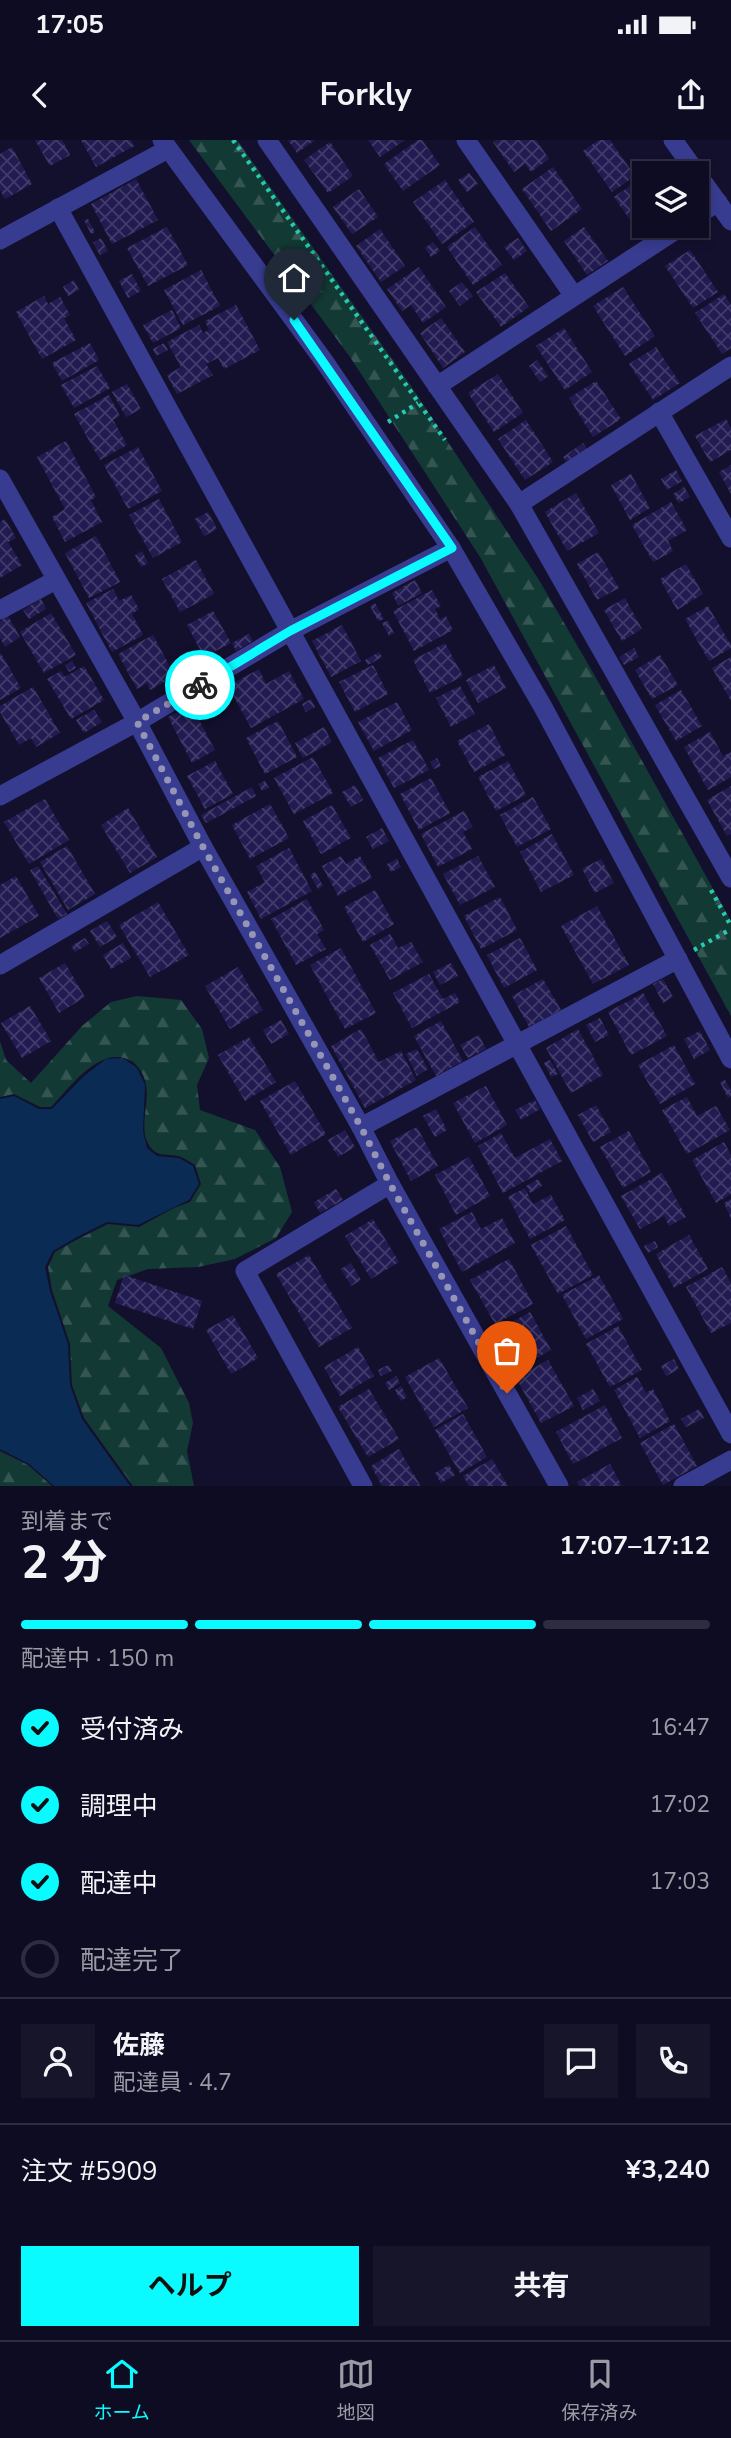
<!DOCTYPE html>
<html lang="ja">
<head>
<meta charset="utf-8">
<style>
	:root { --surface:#0e0c22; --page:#17152a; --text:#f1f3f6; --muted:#9b9ba5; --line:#2e2c40; --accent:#09fbff }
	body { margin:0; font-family:"Nunito Sans","Noto Sans JP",sans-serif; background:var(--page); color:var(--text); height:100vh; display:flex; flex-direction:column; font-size:26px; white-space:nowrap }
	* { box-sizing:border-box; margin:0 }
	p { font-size:23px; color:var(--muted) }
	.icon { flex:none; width:38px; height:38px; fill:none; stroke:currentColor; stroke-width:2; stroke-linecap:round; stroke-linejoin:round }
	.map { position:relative; height:1346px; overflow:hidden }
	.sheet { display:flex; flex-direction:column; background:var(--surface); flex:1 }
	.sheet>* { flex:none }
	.tools { position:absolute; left:632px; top:21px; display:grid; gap:14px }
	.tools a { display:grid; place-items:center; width:77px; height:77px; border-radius:0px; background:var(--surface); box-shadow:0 4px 10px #0003,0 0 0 2px var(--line); font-size:35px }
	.pin { position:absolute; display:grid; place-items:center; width:60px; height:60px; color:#fff; margin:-72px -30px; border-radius:50% 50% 50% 0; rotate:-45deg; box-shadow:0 0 7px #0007 }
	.pin .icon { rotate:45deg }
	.courier { position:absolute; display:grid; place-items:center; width:70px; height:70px; margin:-35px; border:5px solid #09fbff; border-radius:50%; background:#fff; color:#222; box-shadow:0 2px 9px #0007 }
	.overview em { font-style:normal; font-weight:700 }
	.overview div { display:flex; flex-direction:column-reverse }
	.overview { display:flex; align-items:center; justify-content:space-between; height:119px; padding:0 21px }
	h1 { font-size:46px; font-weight:700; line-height:52px }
	.bar { display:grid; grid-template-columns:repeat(4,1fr); gap:10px 7px; align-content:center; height:84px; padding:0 21px }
	.bar i { height:9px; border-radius:5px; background:var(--line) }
	.bar .selected { background:var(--accent) }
	.bar p { grid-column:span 4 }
	.line { display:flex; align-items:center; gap:18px; padding:0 21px; border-top:2px solid var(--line) }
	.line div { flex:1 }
	.round { display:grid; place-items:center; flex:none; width:74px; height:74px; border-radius:0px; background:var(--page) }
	ol { padding:0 21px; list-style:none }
	li { display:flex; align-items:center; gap:21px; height:77px }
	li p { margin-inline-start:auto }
	li .icon { padding:7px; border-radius:50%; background:var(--accent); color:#111; stroke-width:4 }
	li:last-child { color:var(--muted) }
	li i { width:38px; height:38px; border:4px solid var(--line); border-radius:50% }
	.cta { display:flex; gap:14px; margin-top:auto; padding:14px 21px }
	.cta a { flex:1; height:80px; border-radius:0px; background:var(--accent); color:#111; font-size:28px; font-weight:700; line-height:80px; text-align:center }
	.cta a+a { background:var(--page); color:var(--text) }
	.status { display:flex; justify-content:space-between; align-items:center; height:49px; padding:0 35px; background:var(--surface); direction:ltr }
	.status svg { height:19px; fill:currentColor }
	header { display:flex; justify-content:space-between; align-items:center; height:91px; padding:0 21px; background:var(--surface); font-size:32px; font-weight:700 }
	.tab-bar { display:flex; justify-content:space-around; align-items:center; height:98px; border-top:2px solid var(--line); background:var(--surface); font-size:19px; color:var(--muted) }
	.tab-bar a { display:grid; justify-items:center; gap:4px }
	.tab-bar .selected { color:var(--accent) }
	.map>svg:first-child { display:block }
</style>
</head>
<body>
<div class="status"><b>17:05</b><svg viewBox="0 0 49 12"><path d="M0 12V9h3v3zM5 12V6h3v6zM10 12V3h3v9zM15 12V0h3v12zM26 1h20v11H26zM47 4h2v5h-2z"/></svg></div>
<header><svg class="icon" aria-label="back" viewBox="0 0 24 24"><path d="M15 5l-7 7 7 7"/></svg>Forkly<svg class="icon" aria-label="share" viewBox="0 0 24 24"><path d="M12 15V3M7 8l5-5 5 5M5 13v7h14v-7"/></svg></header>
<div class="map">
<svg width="731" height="1346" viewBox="0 0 731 1346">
	<defs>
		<pattern id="forest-firs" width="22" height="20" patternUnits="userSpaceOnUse" patternTransform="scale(1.75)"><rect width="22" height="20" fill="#123934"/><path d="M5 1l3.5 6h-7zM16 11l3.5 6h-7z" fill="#345552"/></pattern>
		<pattern id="building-cross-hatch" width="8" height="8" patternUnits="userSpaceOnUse" patternTransform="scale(1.75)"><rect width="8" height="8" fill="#211b51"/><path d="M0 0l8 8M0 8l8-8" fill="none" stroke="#413c6b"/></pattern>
	</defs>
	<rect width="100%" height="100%" fill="#13102e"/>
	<g fill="url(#forest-firs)">
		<path d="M189,0H237L409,243L539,440L591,529L731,781V876L480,417L350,217Z"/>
		<path d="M137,856L181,860L202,889L209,918L197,945L200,970L255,990L280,1027L292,1072L276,1098L235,1119L198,1127L148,1129L117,1140L108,1166L161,1208L189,1263L193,1283L187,1311L194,1346H133L84,1278L72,1245L70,1204L52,1150L48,1127L55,1112L78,1099L108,1084L139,1087L174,1068L190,1062L201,1044L195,1025C190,1022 186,1019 181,1017C170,1013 159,1018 151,1008C137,991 150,964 146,945C145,936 139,927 133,922C102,902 71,946 51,967H40L14,954L0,957V901L6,920L31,943L82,886L111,862Z"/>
		<path d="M0,1311L28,1325L52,1346H0Z"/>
	</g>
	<path fill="#092b54" d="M123,918L137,928L145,945L143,991L147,1008L157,1016L179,1018L193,1026L199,1044L189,1060L138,1085L107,1082L77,1097L53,1111L45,1127L50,1151L68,1204L70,1245L82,1279L130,1346H54L29,1324L0,1309V959L14,956L39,969H52L84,936L106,919Z"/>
	<g fill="url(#building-cross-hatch)">
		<path d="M35,0H62L70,15L50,26Z"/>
		<path d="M81,0H131L134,6L96,27Z"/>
		<path d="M288,0H315L297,13Z"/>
		<path d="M368,0H405L380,17Z"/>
		<path d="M418,0H422L440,25L403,51L384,24Z"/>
		<path d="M496,0H536L549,19L531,32L525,24L514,32L493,2Z"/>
		<path d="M599,0H610L635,36L612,52L583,11Z"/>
		<path d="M330,2L353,36L328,53L304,20Z"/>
		<path d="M12,7L32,44L5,59L0,50V14Z"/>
		<path d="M553,27L582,69L551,91L522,49Z"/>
		<path d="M469,33L478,44L467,52L458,40Z"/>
		<path d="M644,36V86H651L640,94L614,57Z"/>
		<path d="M136,39L158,80L112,104L91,64Z"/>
		<path d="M445,40L474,82L442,104L413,62Z"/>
		<path d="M359,49L378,77L352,94L333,67Z"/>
		<path d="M88,79L95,92L91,94L84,80Z"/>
		<path d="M167,87L188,125L148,146L127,108Z"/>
		<path d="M475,87L502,125L473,145L447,107Z"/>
		<path d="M584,87L608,121L587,135L564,101Z"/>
		<path d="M380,89L405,126L381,142L356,106Z"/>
		<path d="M101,98L108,111L100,115L93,103Z"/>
		<path d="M518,98L527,111L514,120L504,107Z"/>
		<path d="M433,102L440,111L431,117L425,108Z"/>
		<path d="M690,110L718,152L693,168L665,126Z"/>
		<path d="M419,127L446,167L423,183L411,165L402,171L387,149Z"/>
		<path d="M201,130L220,166L183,185L164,150Z"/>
		<path d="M505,133L529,167L501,187L476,152Z"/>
		<path d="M132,134L141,151L128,158L119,141Z"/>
		<path d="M74,140L79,150L68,156L63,147Z"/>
		<path d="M462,142L473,156L460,166L449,151Z"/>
		<path d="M623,147L655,196L625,216L593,166Z"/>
		<path d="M724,154L731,165V208L722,214L695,173Z"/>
		<path d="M44,156L48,164L60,157L70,175L64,178L76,200L42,219L16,172Z"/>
		<path d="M236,165L260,210L224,229L218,218L206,224L213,235L177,254L167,235L181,227L167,202L199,185L203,193L209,190L205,181Z"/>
		<path d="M172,170L181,188L153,203L143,185Z"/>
		<path d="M441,178L465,212L443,228L420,193Z"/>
		<path d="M564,188L592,232L565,250L536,206Z"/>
		<path d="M90,203L99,220L62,241L52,223Z"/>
		<path d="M164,203L168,210L156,216L153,209Z"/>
		<path d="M656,207L680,243L653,260L629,224Z"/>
		<path d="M537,220L548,236L540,242L529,226Z"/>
		<path d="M97,226L110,248L74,268L61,245Z"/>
		<path d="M498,234L523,273L494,292L468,253Z"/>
		<path d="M596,241L621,279L593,297L569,258Z"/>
		<path d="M127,244L141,269L126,277L112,252Z"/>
		<path d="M109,255L120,276L113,280L127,305L100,320L74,274Z"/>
		<path d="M726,279L731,288V310L710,322L695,296Z"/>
		<path d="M526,280L553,322L525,340L498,299Z"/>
		<path d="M66,301L96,357L91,360L102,382L65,402L52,377L65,369L37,317Z"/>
		<path d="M583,303L587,309L567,323L563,317Z"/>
		<path d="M138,307L162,351L128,369L104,325Z"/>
		<path d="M731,325V354L719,332Z"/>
		<path d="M676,330L682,341L667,350L661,339Z"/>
		<path d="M631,334L650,368L630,380L611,345Z"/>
		<path d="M684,347L690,357L679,363L673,354Z"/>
		<path d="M576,353L599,393L567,411L545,372Z"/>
		<path d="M159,359L182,402L153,418L129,375Z"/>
		<path d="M671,362L687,390L668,401L673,411L653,422L632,385Z"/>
		<path d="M208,372L217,389L204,396L195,379Z"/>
		<path d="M5,379L16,398L8,402L22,425L0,438V382Z"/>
		<path d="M96,396L120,442L89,458L65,413Z"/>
		<path d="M142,411L148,423L141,427L135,415Z"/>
		<path d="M598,412L619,448L597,460L577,424Z"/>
		<path d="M196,420L214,454L180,472L162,439Z"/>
		<path d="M686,424L703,454L677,470L660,439Z"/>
		<path d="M415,440L422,453L398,466L392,453Z"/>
		<path d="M113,449L119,461L131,455L139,469L132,474L143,495L112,512L86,463Z"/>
		<path d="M432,450L441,466L435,469L440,479L446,476L453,490L414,511L393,471Z"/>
		<path d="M625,458L642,489L622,501L604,470Z"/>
		<path d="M41,459L46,469L29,479L23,470Z"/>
		<path d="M375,463L384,479L378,481L370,466Z"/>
		<path d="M708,466L731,505V508L709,521L685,479Z"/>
		<path d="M213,471L231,503L204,517L187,485Z"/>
		<path d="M51,473L76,515L44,533L20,492Z"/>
		<path d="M8,476L20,497L5,507L0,498V481Z"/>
		<path d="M388,481L394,493L389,496L382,483Z"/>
		<path d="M342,485L361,521L331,537L312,501Z"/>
		<path d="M249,494L253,501L236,511L232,503Z"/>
		<path d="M153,495L175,536L150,550L147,543L137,549L118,514Z"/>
		<path d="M445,503L463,536L430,553L413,520Z"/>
		<path d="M634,508L639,517L624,525L619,517Z"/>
		<path d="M0,512L21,548L0,560Z"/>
		<path d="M379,512L382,517L368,525L365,520Z"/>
		<path d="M660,515L678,545L652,559L635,530Z"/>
		<path d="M731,517V561L712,528Z"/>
		<path d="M72,521L76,528L69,532L65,525Z"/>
		<path d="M373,525L388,554L355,572L339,542Z"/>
		<path d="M494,525L506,548L478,563L466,540Z"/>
		<path d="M84,526L104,560L71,579L47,539L61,531L65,537Z"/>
		<path d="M259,529L266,544L289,531L304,559L251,588L228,546Z"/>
		<path d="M460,546L475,574L451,587L436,558Z"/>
		<path d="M33,547L60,593L36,607L31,598L19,605L0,572V566Z"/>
		<path d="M681,550L702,586L676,601L655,565Z"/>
		<path d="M311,559L315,567L306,572L302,564Z"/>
		<path d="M397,562L412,590L374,611L358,582Z"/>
		<path d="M191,565L215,610L192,623L168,577Z"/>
		<path d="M94,570L102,582L84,593L76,580Z"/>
		<path d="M278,581L297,617L265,634L246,598Z"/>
		<path d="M489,584L505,615L474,632L457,601Z"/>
		<path d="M324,587L332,602L303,618L295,603Z"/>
		<path d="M710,592L723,616L731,612V637L708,650L684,607Z"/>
		<path d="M413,600L429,630L394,648L378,618Z"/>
		<path d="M313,617L333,653L294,674L274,638Z"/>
		<path d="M437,618L441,626L434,629L430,622Z"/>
		<path d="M215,621L233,654L205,669L187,636Z"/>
		<path d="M508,621L526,655L496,671L478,637Z"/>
		<path d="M431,638L450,673L419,690L400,654Z"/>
		<path d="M265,641L269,648L262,651L258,644Z"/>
		<path d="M355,645L363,660L351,667L342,652Z"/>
		<path d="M731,646V694L727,696L707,660Z"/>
		<path d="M252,647L256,656L206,683L201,675Z"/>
		<path d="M533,657L551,689L517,707L500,675Z"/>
		<path d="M45,659L69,700L29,724L4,682Z"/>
		<path d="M270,664L289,698L250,719L232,685Z"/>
		<path d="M332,665L351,698L321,714L303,681Z"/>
		<path d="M128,668L157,717L130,733L101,685Z"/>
		<path d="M464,671L473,687L463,692L472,709L438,727L421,694Z"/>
		<path d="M382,688L389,701L373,709L366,697Z"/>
		<path d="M552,694L574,735L541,752L520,712Z"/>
		<path d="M67,706L95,754L68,770L40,722Z"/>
		<path d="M289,708L312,751L261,779L247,752L265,742L256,726Z"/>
		<path d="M341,716L346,724L360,716L372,738L338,756L322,726Z"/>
		<path d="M478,716L495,747L460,765L443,734Z"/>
		<path d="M397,719L401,727L391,732L387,724Z"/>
		<path d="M601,719L614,743L595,753L582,729Z"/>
		<path d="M38,726L67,774L58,779L30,730Z"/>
		<path d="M315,732L323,746L318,749L310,735Z"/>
		<path d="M16,736L39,776L0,798V745Z"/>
		<path d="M375,750L394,784L363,802L344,767Z"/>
		<path d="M500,757L517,790L481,809L464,776Z"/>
		<path d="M307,759L324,790L317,794L326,809L296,825L271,779Z"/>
		<path d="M158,762L189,815L150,837L119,785Z"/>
		<path d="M597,766L629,825L593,844L561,786Z"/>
		<path d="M107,781L117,797L100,807L90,791Z"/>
		<path d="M390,794L398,808L411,802L423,822L390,840L370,805Z"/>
		<path d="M85,798L89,804L75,812L71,806Z"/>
		<path d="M520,798L537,830L504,848L487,815Z"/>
		<path d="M123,803L131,818L111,829L103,815Z"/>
		<path d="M341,808L376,873L345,889L310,825Z"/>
		<path d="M65,823L85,857L59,873L39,838Z"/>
		<path d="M451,823L458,836L440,845L433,832Z"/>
		<path d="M238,827L263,870L230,889L205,846Z"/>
		<path d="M429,834L443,859L455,853L460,862L412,888L393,853Z"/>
		<path d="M543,839L561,870L529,887L512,856Z"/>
		<path d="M663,839L673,857L663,863L653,844Z"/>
		<path d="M643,853L667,896L631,915L608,872Z"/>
		<path d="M30,866L51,901L22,918L1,883Z"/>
		<path d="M600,878L609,895L595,902L586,885Z"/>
		<path d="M281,880L289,894L271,904L263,890Z"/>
		<path d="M441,881L463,921L436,936L414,896Z"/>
		<path d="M361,889L379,922L401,911L416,940L365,968L331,906Z"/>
		<path d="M578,889L603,935L571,953L546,908Z"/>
		<path d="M700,891L710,910L694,919L684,899Z"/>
		<path d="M479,895L486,909L468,918L460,905Z"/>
		<path d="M249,897L276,942L245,961L218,915Z"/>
		<path d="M674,905L695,944L660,964L638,925Z"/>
		<path d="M417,909L428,929L417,936L406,914Z"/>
		<path d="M550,920L558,934L551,937L544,923Z"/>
		<path d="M725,940L731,951V956L728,958L720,942Z"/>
		<path d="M295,941L326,994L291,1015L260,961Z"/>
		<path d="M486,946L507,985L475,1003L453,963Z"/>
		<path d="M687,957L697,976L716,966L730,990L687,1014L662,970Z"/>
		<path d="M535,960L540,969L521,980L515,970Z"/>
		<path d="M596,965L611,992L593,1002L578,975Z"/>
		<path d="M436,969L447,990L435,997L423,976Z"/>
		<path d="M417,987L438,1026L411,1041L390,1001Z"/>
		<path d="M345,990L355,1007L338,1017L328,1000Z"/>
		<path d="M629,991L651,1032L623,1048L600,1007Z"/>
		<path d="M501,993L515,1018L550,999L562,1021L503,1053L478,1006Z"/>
		<path d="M724,1002L731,1015V1054L716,1063L692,1020Z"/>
		<path d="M469,1017L490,1056L456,1075L435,1035Z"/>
		<path d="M662,1033L686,1077L669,1086L664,1076L640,1089L621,1056Z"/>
		<path d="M538,1039L542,1046L530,1053L526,1046Z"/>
		<path d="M525,1048L533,1064L551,1055L565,1080L530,1099L508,1057Z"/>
		<path d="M336,1049L343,1060L320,1073L314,1062Z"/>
		<path d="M731,1059V1079L724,1063Z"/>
		<path d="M472,1072L481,1089L502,1078L515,1103L462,1132L439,1089Z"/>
		<path d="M373,1079L399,1122L371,1139L345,1096Z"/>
		<path d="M566,1086L593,1135L558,1154L531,1105Z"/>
		<path d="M689,1095L708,1129L674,1148L656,1114Z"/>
		<path d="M655,1101L658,1107L648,1113L644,1106Z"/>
		<path d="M309,1115L352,1188L319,1207L276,1134Z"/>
		<path d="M509,1119L533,1164L495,1184L470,1140Z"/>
		<path d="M351,1123L361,1140L351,1146L341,1129Z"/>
		<path d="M722,1127L731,1143V1183L711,1193L686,1147Z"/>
		<path d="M124,1135L202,1161L193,1189L115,1163Z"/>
		<path d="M599,1135L623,1179L586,1199L562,1155Z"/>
		<path d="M530,1172L551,1210L513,1231L492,1193Z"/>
		<path d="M233,1175L258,1218L231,1234L206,1190Z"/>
		<path d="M618,1186L642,1230L610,1247L586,1204Z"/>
		<path d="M358,1207L374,1236L340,1256L324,1227Z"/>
		<path d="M439,1218L468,1268L434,1287L405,1237Z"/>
		<path d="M674,1219L679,1229L666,1236L661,1226Z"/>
		<path d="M548,1220L574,1266L541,1283L516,1238Z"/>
		<path d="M388,1225L392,1231L381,1236L378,1230Z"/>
		<path d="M396,1236L400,1243L389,1250L385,1243Z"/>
		<path d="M637,1237L646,1253L653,1249L670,1281L640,1298L614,1250Z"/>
		<path d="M401,1246L407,1257L401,1261L395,1250Z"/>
		<path d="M369,1249L399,1299L368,1317L338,1267Z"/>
		<path d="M593,1249L600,1261L583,1270L577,1258Z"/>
		<path d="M605,1265L622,1298L573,1324L556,1292Z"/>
		<path d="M699,1269L704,1278L686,1287L681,1279Z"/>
		<path d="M463,1274L487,1317L460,1333L435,1290Z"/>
		<path d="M674,1284L697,1326L663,1345L640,1303Z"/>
		<path d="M399,1309L420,1345L419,1346H382L371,1326Z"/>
		<path d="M492,1319L508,1346H469L463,1336Z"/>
		<path d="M610,1324L622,1346H579L577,1342Z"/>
		<path d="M449,1325L455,1335L441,1343L435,1333Z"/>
	</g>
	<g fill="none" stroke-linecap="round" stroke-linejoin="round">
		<g stroke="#28c8b2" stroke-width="4.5" stroke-dasharray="3.5 5" stroke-linecap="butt">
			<path d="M233,0L445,300"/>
			<path d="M388,282L418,263"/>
			<path d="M711,750L731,786"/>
			<path d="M694,810L731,789"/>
		</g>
		<g stroke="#383c90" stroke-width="19">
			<path d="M162,0L324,221L451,408L543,567L731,919"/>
			<path d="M267,0L519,364L731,738"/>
			<path d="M466,0L574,156"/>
			<path d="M673,0L731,81"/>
			<path d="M58,68L731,1294"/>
			<path d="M696,76L718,62"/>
			<path d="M0,100L168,9"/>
			<path d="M437,246L682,86"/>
			<path d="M659,272L731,398"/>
			<path d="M0,339L137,582L203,707L361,987L390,1044L559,1346"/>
			<path d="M519,364L731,226"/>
			<path d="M0,470L56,440"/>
			<path d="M0,656L137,582L290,491L451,408"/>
			<path d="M0,825L203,707"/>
			<path d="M361,987L678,819"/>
			<path d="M363,1346L245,1131L390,1044"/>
			<path d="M683,1346L731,1320"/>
		</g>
	</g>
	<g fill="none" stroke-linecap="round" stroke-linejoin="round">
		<path stroke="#9795b6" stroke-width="7" stroke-dasharray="0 12.6" d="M200,545L137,582L203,707L361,987L390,1044L507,1253"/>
		<path stroke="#09fbff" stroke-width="9" d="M200,545L290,491L452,408L294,180"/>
	</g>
</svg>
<div class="tools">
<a><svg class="icon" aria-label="layers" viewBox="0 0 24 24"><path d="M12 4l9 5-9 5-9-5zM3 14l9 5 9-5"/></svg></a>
</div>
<div class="pin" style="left:507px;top:1253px;background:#ea580c"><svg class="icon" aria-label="bag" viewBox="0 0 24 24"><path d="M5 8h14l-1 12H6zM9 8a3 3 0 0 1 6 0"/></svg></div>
<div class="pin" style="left:294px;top:180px;background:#1f2937"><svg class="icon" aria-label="home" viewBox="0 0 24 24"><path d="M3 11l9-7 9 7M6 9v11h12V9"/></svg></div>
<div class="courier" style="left:200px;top:545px"><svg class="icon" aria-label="bike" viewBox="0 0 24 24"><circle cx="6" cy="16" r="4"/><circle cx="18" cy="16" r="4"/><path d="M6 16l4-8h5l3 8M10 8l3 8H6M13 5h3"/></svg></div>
</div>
<section class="sheet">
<div class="overview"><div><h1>2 分</h1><p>到着まで</p></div><em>17:07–17:12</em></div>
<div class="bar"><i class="selected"></i><i class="selected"></i><i class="selected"></i><i></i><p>配達中 · 150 m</p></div>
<ol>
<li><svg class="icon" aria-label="check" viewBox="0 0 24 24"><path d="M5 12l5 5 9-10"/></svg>受付済み<p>16:47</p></li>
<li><svg class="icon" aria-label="check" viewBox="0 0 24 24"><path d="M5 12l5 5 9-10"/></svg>調理中<p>17:02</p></li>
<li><svg class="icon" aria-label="check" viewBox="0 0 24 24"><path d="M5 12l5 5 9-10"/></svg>配達中<p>17:03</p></li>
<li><i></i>配達完了</li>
</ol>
<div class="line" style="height:126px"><a class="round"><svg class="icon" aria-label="person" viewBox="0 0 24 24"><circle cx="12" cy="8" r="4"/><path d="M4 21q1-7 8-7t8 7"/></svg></a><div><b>佐藤</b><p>配達員 · 4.7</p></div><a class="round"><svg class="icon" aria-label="chat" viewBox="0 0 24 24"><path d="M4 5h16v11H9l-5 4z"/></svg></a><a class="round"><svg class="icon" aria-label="phone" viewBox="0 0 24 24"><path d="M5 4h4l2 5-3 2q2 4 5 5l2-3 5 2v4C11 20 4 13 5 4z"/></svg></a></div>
<div class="line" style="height:91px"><div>注文 #5909</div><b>¥3,240</b></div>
<div class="cta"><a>ヘルプ</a><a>共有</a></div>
</section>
<nav class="tab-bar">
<a class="selected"><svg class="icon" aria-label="home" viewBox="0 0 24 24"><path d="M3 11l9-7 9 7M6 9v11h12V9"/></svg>ホーム</a>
<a><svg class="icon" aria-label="map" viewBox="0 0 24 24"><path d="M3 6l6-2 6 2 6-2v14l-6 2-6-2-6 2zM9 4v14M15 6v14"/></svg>地図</a>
<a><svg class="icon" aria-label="saved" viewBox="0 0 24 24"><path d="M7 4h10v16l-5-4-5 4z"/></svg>保存済み</a>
</nav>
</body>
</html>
